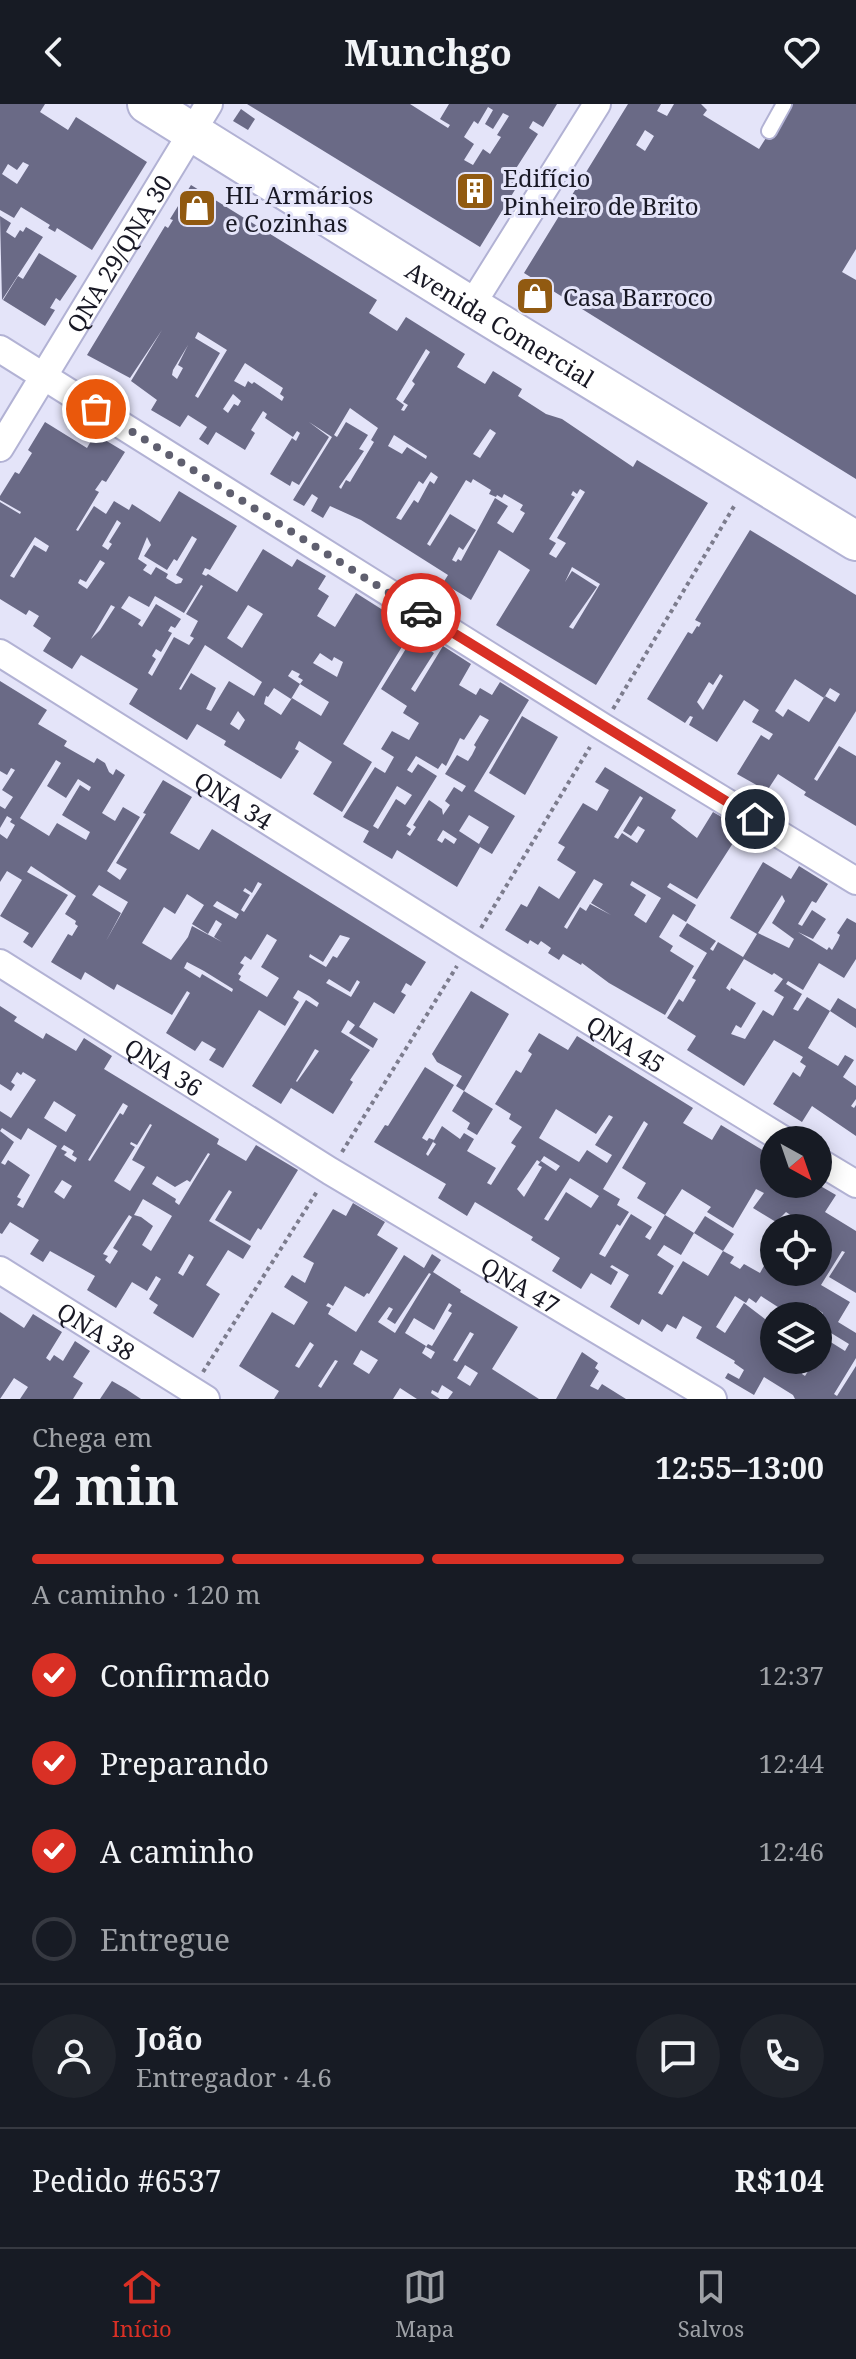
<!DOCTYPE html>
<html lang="pt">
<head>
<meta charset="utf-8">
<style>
	:root { --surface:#171b24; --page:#20242c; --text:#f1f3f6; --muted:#9ea1a6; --line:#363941; --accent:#d93025 }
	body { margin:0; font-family:"Noto Serif",serif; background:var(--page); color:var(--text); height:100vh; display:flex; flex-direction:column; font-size:30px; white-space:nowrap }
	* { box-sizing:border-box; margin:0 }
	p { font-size:26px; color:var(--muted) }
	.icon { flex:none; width:44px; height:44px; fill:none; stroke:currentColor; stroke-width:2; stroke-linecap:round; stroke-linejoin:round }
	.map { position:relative; height:1295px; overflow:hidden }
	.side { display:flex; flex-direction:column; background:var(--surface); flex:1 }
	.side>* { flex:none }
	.needle { width:52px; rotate:140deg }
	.buttons { position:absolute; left:760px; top:1022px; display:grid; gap:16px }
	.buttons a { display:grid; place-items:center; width:72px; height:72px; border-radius:50%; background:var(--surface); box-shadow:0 4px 20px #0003; font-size:40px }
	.pin { position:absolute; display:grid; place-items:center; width:68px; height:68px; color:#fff; margin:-34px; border:4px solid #fff; border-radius:50%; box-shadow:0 2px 8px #0007 }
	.courier { position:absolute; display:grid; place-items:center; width:80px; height:80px; margin:-40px; border:6px solid #d93025; border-radius:50%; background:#fff; color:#222; box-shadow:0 2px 10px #0007 }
	.summary em { font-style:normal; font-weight:700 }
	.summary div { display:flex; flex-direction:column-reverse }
	.summary { display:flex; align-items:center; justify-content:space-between; height:136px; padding:0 32px }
	h1 { font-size:52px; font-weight:700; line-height:60px }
	.bar { display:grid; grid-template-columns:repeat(4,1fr); gap:12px 8px; align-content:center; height:96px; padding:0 32px }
	.bar i { height:10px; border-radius:6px; background:var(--line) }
	.bar .on { background:var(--accent) }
	.bar p { grid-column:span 4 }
	.line { display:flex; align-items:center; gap:20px; padding:0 32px; border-top:2px solid var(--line) }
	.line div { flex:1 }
	.round { display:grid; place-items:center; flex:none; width:84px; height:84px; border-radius:42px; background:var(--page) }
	ol { padding:0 32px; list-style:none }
	li { display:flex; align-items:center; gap:24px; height:88px }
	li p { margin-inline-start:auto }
	li .icon { padding:8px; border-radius:50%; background:var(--accent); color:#fff; stroke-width:4 }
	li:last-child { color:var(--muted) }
	li i { width:44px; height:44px; border:4px solid var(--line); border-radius:50% }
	header { display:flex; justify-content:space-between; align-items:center; height:104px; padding:0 32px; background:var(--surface); font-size:36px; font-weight:700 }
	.menu { display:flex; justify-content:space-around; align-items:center; height:112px; border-top:2px solid var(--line); background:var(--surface); font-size:22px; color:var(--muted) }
	.menu a { display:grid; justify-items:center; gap:4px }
	.menu .on { color:var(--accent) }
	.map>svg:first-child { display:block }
</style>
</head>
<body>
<header><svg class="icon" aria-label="back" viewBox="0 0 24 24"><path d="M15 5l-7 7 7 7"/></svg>Munchgo<svg class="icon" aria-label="heart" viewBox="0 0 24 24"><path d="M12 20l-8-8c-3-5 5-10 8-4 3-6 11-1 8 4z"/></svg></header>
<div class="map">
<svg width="856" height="1295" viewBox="0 0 856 1295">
	<rect width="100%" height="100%" fill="#e4e4f9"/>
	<g fill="#6a6a86" fill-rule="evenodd">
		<path d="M0,0H45L40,8L68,26L76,13L147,58L92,146L57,124L55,128L48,124L50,121L21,103L14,114L0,106ZM23,58L29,61L17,80L2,70L8,60L17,66Z"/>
		<path d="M247,0H410L448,24L450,21L440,15L449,0H557L543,23L533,17L529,24L538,30L515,66L524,71L480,143ZM488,3L493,6L485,20L493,25L503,9L509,12L497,31L501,33L490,50L483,45L473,61L464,56L474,40L464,33L474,17L478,20Z"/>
		<path d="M628,0H661L657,7L667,12L674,0H701L707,6L703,11L759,45L787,0H856V145L842,168L856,176V375L524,169ZM645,26L654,32L645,47L636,41Z"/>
		<path d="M241,5L255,15L248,26L233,17Z"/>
		<path d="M191,81L377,196L369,209L397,227L406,213L465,250L457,263L485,280L493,267L522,285L518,292L546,310L562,315L633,363L637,356L708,399L596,581L496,521L530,466L499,446L471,496L443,479L448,471L361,416L330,402L323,414L311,407L318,394L312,390L304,402L293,396L332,333L309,318L329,333L299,381L292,377L290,382L270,370L292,334L296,337L300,329L297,327L293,333L265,314L267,310L263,307L251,326L255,329L245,346L216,328L208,341L199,335L207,323L188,311L180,323L151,306L157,296L131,277L162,226L130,274L87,251L165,122L168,124L173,116L170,115ZM198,228L227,246L198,294L195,292L220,249L195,234ZM188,241L178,261L183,264L177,275L172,271L173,266ZM426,245L430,248L412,277L415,280L403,298L408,301L404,307L401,306L404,301L396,295ZM245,259L283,284L280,290L284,293L282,297L254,278L252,280L248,277L245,283L234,277ZM233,290L241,297L238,302L234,300L228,309L223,305ZM350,304L378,324L371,336L374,338L350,378L346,376L341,385L339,383L364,347L359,345L368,331L346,318L337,333L334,331ZM490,325L496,329L480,354L473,350ZM394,331L427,352L426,355L407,343L402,350L388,342ZM431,368L438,373L434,380L430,377L418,399L414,396L401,416L396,414L419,377L423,380ZM473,375L491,386L489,390L496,393L497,391L502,394L504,390L523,401L520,406L525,409L513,429L497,419L508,402L495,394L461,457L458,455L456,458L452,456L459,443L463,446L476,426L450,410L430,442L427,440L466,376L471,379ZM580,385L585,388L557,434L566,439L556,454L549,450L556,439L549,435L575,393L571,391L573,387L577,390ZM572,463L600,480L573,525L569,523L597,483L572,467L565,478Z"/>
		<path d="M0,112L11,119L6,128L15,134L20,126L23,128L26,123L43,133L2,196Z"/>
		<path d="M39,149L77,172L60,197L56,194L50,204L55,206L45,222L3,196L18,172L23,175Z"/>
		<path d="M45,318L87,344L95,330L125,348L106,378L102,376L95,386L99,388L76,426L78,427L94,402L106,410L114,397L129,406L132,400L160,418L179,387L237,422L210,466L205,464L202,470L206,472L208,470L237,488L263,445L292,463L297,455L326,472L318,485L329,492L317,512L335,523L356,489L427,534L423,542L434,549L411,585L415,588L443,542L471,560L459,581L476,591L480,584L492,591L500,578L529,596L474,687L515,712L492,750L480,743L457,783L397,746L392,755L368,741L363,738L369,727L343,713L375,663L385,669L394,653L381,645L392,627L409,636L419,619L403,609L407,602L381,585L407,543L403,541L343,640L372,658L342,708L313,690L332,658L299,637L295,645L299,647L281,675L224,641L226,637L197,620L187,636L129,600L138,585L81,551L72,565L43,547L51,534L33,522L39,512L29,506L26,511L0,495V398L20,410L21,408L0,396V392L15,368L19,370L32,349L28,346ZM117,416L121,419L109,438L112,440L108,446L102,442ZM192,432L197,435L176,471L183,475L181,479L176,480L166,474L168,470L156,463L151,471L143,466L147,461L138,455L147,433L151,441L144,452L167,466L174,455L177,457ZM35,433L49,442L46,448L34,441L14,474L10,472ZM100,456L105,459L87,485L78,479L80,475L86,478ZM201,481L203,482L186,510L198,517L190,532L194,534L189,541L174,533L152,572L148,569L156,555L152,552L156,545L161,548L172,529L168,527L171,522L175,524L181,515L156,500L142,523L138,520L141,516L121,504L129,492L149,503L155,492L184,509ZM111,501L115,503L100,526L91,535ZM248,501L263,510L242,544L227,534ZM205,541L262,578L254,592L229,577L211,607L206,605L216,584L191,569L181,586L179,585ZM320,549L332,557L334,553L343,558L337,573L313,559ZM292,566L300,570L298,573L303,576L300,580L329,598L321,612L292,594L281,611L264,600L266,592L268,593L274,584L291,595L300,580L288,572ZM238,607L245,616L239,626L230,620ZM480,611L489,616L474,641L476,643L472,651L468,657L457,651L445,670L466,682L462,688L454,683L445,697L450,701L443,711L442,705L429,696L413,721L416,723L410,732L407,730L411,725L406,722L437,672L418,660L412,669L407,666L416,652L438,665L442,659L446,662L460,634L464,636ZM397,682L412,691L405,701L396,695L378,725L373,722ZM469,711L489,723L479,740L459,727ZM443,726L457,735L454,740L445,734L442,739L437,736Z"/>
		<path d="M750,426L856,491V607L814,675L817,677L839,642L856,652V722L804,691L806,688L778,670L767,687L737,670L761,631L769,636L773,630L752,618L759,606L744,596L717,638L689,621L693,613L690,612L685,619L647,595L688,528L692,530L697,522L699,523L701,519L695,516ZM720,570L723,572L703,606L697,598L709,578L713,581ZM795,575L824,594L830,584L840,590L835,598L825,592L809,618L788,605L783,613L775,607Z"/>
		<path d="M0,577L47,606L38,620L67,637L64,642L94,659L97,654L105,659L109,668L113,671L116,665L125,671L102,709L115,717L123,703L140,713L107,767L120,776L127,765L116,759L146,710L143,709L163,676L192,693L170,729L199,746L212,725L426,858L411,882L406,879L401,888L406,891L394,910L374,898L359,923L378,935L373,944L349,929L355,921L348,916L341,928L370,946L350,976L353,978L333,1010L291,984L281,1000L252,982L306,896L317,903L319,899L309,892L298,886L293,894L299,898L285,922L259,906L223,964L209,956L216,945L202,937L195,947L166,929L190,889L187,887L172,911L117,880L114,886L85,868L81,876L51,858L68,830L72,832L78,822L75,820L76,817L65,810L76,792L31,762L27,768L68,791L32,844L23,838L29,829L0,812L22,776L7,767L0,778V730L7,735L15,721L10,718L12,715L7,712L0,724V702L5,705L13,693L2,686L15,666L11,664L7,671L0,667ZM56,656L61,659L47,682L66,694L78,675L91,683L89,687L80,681L62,711L90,728L86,736L57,719L49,732L20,714ZM258,778L262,780L244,808L241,806L250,791L243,787L245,784L252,789ZM99,781L128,798L106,837L121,809L92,791ZM187,790L204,801L192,820L208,830L216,816L222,820L214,833L222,838L192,822L188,833L171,856L142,839L164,803L175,810ZM217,797L239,810L236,815L213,802ZM267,830L277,836L261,863L279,874L267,893L239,876L241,872L238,870L244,861L240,859L245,852L251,856ZM340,831L350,834L337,854L333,852L326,863L309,853L310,850L323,858ZM187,858L204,867L233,885L232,888L202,870L200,874L184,864ZM329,875L350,888L357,876L360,878L351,893L326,879ZM315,945L319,947L297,978L296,977Z"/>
		<path d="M522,612L558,633L525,691L489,669Z"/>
		<path d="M605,663L676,706L671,714L697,734L713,708L742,725L697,795L670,779L667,783L696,801L686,818L673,810L659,833L673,842L670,847L694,862L665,911L609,879L582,859L581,861L563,850L559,856L548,849L551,844L541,837L538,841L530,836L528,840L505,826L521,800L527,803L539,782L559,795L576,768L557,756L565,743L558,739L583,699L597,707L609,686L595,678ZM640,692L643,694L623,727L631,732L638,722L645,726L637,739L622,729L618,735L614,733ZM594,775L603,780L591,799L611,811L590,800L586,807L580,803L567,825L564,823ZM632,777L661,794L646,819L634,811L646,791L630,781Z"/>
		<path d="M763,758L791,775L799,762L828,780L816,799L812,797L798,820L802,822L812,806L826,815L813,835L798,828L827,846L829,843L832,846L838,836L840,831L837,829L847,814L856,819V855L844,874L819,859L803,886L788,877L786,880L802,890L793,905L798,907L807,893L830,907L838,894L856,905V924L830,907L808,944L838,962L845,951L854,956L843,973L856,982V995L851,1002L854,1004L856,1001V1032L812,1002L802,1018L773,1000L793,968L800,973L806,962L800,958L803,953L774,936L744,982L687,946L696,932L667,914L679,895L683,898L696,876L692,874L707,849L679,832L687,819L716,837L710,845L713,847L718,838L743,853L757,830L730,814ZM782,791L785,797L772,819L794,835L789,844L758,829ZM744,855L772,871L774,869L783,875L774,887L784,893L773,912L763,906L745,935L731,930L736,921L741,924L756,899L731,884L730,887L726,884Z"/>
		<path d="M471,887L509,910L464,987L456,982L462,972L437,958L432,950Z"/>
		<path d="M0,902L17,913L14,917L43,935L46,929L76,947L84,934L112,952L104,965L219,1035L217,1040L246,1057L256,1041L298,1066L261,1126L258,1124L250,1137L215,1116L232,1088L229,1086L219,1101L209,1117L251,1142L243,1155L228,1146L206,1181L220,1190L193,1234L153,1209L158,1201L149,1195L161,1175L156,1172L147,1187L132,1178L116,1204L87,1186L95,1172L50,1147L43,1158L30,1150L39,1136L10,1118L2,1130L0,1129V1007L11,1014L36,976L23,968L21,971L17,968L11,978L15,981L11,987L0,980ZM54,997L76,1011L66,1028L44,1014ZM123,999L128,1002L123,1011L120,1009L90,1057L88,1056ZM150,1020L152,1021L132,1056L145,1063L130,1087L114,1077L135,1043L130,1040L131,1038L137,1041ZM2,1024L21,1036L28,1024L57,1042L23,1104L17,1101L21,1095L17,1093L30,1071L8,1056L5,1061L1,1059L14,1038L0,1027ZM64,1041L74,1047L72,1051L77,1054L75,1058L64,1051L67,1048L61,1045ZM208,1049L210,1050L179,1101L175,1098L176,1095L152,1080L157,1072L175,1083L187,1076L190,1078ZM62,1076L72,1082L64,1095L54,1088ZM143,1095L172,1112L151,1147L142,1141L153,1122L141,1113L134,1111ZM129,1111L132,1113L113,1144L118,1147L110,1160L105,1156L108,1152L103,1150ZM189,1150L194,1153L183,1172L178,1169Z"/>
		<path d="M539,929L568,946L577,932L693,1004L683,1019L712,1036L721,1021L774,1053V1064L769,1072L774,1075V1080H782L798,1089L803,1080H817L836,1091L825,1108L856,1127V1189L829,1173L845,1148L842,1147L821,1181L850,1198L838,1218L856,1229V1254L834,1290L837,1292L856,1262V1295H795L793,1291L764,1273L754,1291L725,1274L728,1269L739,1275L744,1266L734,1259L735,1257L696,1234L702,1223L683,1212L676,1225L667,1220L662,1228L642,1215L639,1221L610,1203L629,1171L612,1161L610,1163L618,1168L611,1181L591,1169L581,1185L552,1167L560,1154L531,1136L533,1133L475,1098L467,1112L438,1094L446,1080L374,1038L385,1021L388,1022L425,963L454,981L422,1034L427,1037L429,1034L434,1036L426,1050L428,1052L436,1040L433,1038L442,1022L460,1035L464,1029L474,1035L467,1047L496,1064L487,1079L491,1081L516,1042L511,1039L522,1023L509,1015L511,1010L495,1000L516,966L521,969L532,950L528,947ZM556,1005L596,1030L609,1011L613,1013L595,1041L612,1051L607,1059L587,1046L579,1058L539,1034ZM644,1017L648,1020L622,1064L646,1079L637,1094L665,1111L682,1085L711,1103L707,1108L733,1124L756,1085L764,1089L753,1104L776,1118L786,1108L792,1112L785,1124H818V1168H809L804,1177L790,1168H774L765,1160L760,1169L744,1160L740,1165L730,1159L734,1153L723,1147L708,1172L683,1157L662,1191L658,1189L674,1162L657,1151L664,1141L681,1151L694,1129L665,1111L650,1136L645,1133L652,1123L631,1110L605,1153L599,1150L617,1120L620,1122L629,1108L617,1101L620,1095L603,1085ZM544,1052L560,1062L556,1067L541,1057L538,1061L542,1063L524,1093L517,1085L537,1056L540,1058ZM570,1074L599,1092L591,1104L566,1088L548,1117L544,1115ZM735,1192L746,1199L749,1194L756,1199L761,1192L781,1205L776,1212H802L809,1200L823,1209L818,1217V1245L831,1229L849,1240L845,1247L829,1237L826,1242L824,1241L818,1256H815L805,1272L802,1270L811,1256H774V1217L771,1216L769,1218L744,1199L725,1229L716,1223Z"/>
		<path d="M464,987L493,1005L477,1031L467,1025L470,1019L452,1007Z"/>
		<path d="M353,1099L385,1118L377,1131L398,1144L369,1190L367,1189L364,1193L345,1182L333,1202L328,1199L326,1202L331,1204L328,1210L356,1228L404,1151L424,1164L432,1150L441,1156L433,1168L461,1186L460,1188L518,1223L492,1265L539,1295H448L453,1288L442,1281L438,1289L432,1286L431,1289L440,1295H417L400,1284L393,1295H274L279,1287L239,1262L272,1208L294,1221L308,1198L284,1183L292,1171L305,1179L314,1159L303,1153L333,1105L346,1112ZM429,1169L431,1170L395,1229L378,1218L389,1203L393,1205L387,1215L395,1220ZM449,1199L452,1201L448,1207L452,1209L432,1242L428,1240L426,1243L435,1248L431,1255L422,1249L426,1242L405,1229L414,1214L434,1226ZM470,1228L474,1230L457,1258L453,1256ZM310,1238L314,1241L299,1264L295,1262ZM361,1246L378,1256L369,1270L353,1260ZM335,1256L338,1257L321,1284L318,1282ZM465,1261L478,1269L470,1282L457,1274Z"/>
		<path d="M705,1112L734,1130L723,1147L694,1129Z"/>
		<path d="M0,1208L24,1224L33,1210L62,1228L46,1254L50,1257L54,1251L63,1257L75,1237L90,1247L73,1273L83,1279L73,1295H20L28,1283L14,1274L0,1295Z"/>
		<path d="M582,1248L598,1259L595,1264L599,1267L590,1282L598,1286L602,1280L626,1295H556Z"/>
		<path d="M112,1277L126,1285L141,1295H100Z"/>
	</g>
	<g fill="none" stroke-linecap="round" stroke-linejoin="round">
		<g stroke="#b2b2d4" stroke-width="18">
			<path id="service" d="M769,27L784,0"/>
		</g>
		<g stroke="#b2b2d4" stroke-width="30">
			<g id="minor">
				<path d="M471,202L597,0"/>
				<path d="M0,245L603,623L856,777"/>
				<path id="s1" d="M0,344L209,0"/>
				<path id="s2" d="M0,549L469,843L784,1036"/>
				<path id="s3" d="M0,859L330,1067L713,1295"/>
				<path d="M818,1057L856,1080"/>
				<path id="s4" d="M0,1166L206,1295"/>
			</g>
		</g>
		<g stroke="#b2b2d4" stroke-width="42">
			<g id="secondary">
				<path id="s5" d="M147,0L471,202L856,437"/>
			</g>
		</g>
		<g stroke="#7c7c8d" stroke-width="4" stroke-dasharray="4 4" stroke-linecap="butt">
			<path d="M613,605L736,399"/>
			<path d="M481,824L590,643"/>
			<path d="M342,1048L457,862"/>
			<path d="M203,1268L318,1086"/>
		</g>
		<use href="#service" stroke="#fff" stroke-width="14"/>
		<use href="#minor" stroke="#fff" stroke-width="26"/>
		<use href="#secondary" stroke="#fff" stroke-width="38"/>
	</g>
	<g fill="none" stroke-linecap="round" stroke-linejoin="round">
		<path stroke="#5f5f6f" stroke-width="8" stroke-dasharray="0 14.4" d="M96,305L421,509"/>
		<path stroke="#d93025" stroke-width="10" d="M421,509L755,715"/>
	</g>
	<defs>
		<g id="building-square" transform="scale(2)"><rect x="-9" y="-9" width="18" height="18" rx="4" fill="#915a11" stroke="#e4e4f9"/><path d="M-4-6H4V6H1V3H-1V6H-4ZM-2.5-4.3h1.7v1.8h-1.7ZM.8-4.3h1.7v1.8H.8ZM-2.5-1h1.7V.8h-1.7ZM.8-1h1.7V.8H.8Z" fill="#fff"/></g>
		<g id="shop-square" transform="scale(2)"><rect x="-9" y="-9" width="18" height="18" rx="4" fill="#915a11" stroke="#e4e4f9"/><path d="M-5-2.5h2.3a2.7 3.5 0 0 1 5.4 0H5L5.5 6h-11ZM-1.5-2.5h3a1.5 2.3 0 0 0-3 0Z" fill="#fff"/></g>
	</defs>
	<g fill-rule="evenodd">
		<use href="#building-square" x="475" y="87"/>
		<use href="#shop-square" x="197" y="104"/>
		<use href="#shop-square" x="535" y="192"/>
	</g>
	<g text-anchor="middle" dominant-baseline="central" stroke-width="6" stroke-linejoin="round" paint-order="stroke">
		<g font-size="24" fill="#181824" stroke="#e4e4f9" text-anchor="start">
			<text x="503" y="73">Edifício<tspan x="503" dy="28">Pinheiro de Brito</tspan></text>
			<text x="225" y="90">HL Armários<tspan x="225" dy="28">e Cozinhas</tspan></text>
			<text x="563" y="192">Casa Barroco</text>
		</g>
		<g font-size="24" fill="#181824" stroke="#e4e4f9">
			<text stroke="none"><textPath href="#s1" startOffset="228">QNA 29/QNA 30</textPath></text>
			<text stroke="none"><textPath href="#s5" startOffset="416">Avenida Comercial</textPath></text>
			<text stroke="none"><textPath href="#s2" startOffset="276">QNA 34</textPath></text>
			<text stroke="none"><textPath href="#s2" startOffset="738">QNA 45</textPath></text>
			<text stroke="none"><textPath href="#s3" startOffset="194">QNA 36</textPath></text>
			<text stroke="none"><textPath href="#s3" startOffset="612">QNA 47</textPath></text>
			<text stroke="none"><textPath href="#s4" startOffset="114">QNA 38</textPath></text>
		</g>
	</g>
</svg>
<div class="buttons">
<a><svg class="needle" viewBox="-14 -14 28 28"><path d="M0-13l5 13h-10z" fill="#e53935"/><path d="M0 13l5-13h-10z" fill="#9ea1a6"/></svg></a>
<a><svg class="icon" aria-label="locate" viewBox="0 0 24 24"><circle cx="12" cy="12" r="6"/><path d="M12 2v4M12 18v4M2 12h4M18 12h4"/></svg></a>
<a><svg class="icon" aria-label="layers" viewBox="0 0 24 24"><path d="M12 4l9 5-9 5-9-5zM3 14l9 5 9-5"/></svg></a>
</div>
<div class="pin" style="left:96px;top:305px;background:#ea580c"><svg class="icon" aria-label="bag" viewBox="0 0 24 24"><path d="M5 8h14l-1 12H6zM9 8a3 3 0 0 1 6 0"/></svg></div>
<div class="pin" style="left:755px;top:715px;background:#1f2937"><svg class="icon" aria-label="home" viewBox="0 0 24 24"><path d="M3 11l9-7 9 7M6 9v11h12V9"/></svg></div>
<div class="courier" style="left:421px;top:509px"><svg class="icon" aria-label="car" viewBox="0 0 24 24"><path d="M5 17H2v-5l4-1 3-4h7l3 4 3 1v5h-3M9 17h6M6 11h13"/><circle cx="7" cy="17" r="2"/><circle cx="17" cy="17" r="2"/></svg></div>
</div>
<section class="side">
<div class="summary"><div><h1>2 min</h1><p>Chega em</p></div><em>12:55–13:00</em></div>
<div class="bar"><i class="on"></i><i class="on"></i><i class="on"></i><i></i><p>A caminho · 120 m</p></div>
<ol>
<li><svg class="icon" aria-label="check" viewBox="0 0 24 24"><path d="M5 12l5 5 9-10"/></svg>Confirmado<p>12:37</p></li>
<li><svg class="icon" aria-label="check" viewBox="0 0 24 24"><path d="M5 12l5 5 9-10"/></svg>Preparando<p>12:44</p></li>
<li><svg class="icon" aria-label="check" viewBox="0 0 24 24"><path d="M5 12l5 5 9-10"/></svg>A caminho<p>12:46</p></li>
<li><i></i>Entregue</li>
</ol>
<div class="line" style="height:144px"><a class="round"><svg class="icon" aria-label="person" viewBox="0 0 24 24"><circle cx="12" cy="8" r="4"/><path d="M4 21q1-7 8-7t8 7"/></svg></a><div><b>João</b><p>Entregador · 4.6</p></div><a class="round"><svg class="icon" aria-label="chat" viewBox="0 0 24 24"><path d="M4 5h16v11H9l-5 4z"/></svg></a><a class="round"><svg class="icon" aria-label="phone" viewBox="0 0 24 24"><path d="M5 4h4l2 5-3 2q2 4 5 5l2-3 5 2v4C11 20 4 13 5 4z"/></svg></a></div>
<div class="line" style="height:104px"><div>Pedido #6537</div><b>R$104</b></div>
</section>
<nav class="menu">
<a class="on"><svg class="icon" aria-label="home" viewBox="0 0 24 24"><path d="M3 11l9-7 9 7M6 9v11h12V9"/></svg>Início</a>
<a><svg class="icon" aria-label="map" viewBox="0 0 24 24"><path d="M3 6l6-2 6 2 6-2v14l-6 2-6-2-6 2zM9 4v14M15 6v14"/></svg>Mapa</a>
<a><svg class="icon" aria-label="saved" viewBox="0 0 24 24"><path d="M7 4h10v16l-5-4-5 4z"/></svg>Salvos</a>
</nav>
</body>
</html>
